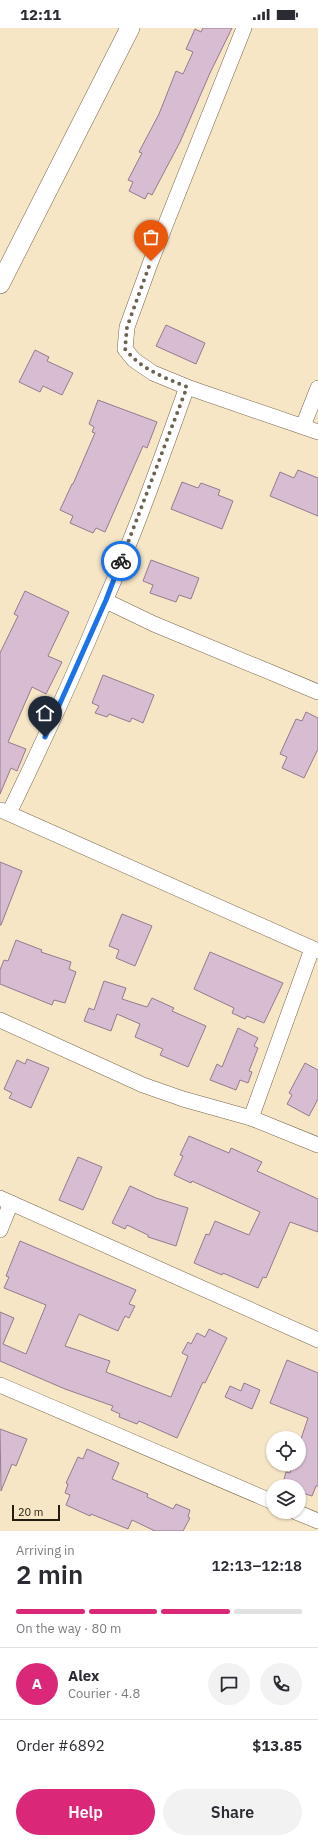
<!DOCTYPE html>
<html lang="en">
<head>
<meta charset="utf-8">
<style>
	:root { --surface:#fff; --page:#f2f2f3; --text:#2b2b33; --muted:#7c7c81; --line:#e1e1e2; --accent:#db2777 }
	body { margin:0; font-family:"IBM Plex Sans",sans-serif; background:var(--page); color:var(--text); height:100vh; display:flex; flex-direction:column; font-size:15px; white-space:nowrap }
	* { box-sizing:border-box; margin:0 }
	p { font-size:13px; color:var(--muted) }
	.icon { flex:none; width:22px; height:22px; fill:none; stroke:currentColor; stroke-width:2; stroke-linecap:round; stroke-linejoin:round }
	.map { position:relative; height:1503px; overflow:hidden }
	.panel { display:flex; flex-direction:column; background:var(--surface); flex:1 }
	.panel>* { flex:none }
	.controls { position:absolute; left:266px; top:1403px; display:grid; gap:8px }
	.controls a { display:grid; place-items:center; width:40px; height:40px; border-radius:50%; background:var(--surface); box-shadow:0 1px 3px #0004; font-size:20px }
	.scale { position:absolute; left:12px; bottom:10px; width:48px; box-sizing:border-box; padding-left:4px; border:2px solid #221c11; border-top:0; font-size:11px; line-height:14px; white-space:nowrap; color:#221c11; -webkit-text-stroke:3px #f6e6c6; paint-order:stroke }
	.pin { position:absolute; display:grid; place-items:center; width:34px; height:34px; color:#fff; margin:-41px -17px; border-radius:50% 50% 50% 0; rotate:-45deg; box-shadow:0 0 4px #0007 }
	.pin .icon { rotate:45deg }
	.courier { position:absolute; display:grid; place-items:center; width:40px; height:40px; margin:-20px; border:3px solid #1a73e8; border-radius:50%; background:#fff; color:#222; box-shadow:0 1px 5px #0007 }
	.headline em { font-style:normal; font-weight:600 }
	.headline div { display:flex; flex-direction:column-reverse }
	.headline { display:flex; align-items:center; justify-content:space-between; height:68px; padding:0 16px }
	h1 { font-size:26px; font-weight:600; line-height:30px }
	.bar { display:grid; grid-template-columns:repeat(4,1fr); gap:6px 4px; align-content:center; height:48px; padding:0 16px }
	.bar i { height:5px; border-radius:3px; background:var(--line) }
	.bar .current { background:var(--accent) }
	.bar p { grid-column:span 4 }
	.line { display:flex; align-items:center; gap:10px; padding:0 16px; border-top:1px solid var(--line) }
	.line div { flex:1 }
	.round { display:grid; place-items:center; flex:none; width:42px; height:42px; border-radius:21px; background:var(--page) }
	.cta { display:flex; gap:8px; margin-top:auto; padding:8px 16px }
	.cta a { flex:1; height:46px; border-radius:24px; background:var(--accent); color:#fff; font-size:16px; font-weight:600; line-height:46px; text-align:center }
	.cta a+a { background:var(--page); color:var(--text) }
	.status { display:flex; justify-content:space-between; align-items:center; height:28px; padding:0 20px; background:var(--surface); direction:ltr }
	.status svg { height:11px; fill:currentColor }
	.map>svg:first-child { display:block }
</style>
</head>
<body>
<div class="status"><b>12:11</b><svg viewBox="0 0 49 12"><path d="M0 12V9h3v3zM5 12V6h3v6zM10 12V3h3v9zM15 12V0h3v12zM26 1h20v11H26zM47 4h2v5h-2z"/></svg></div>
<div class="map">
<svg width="318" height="1503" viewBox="0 0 318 1503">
	<rect width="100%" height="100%" fill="#f6e6c6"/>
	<g fill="#d8bcd2" stroke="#957a90">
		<path d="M203,0H232L210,45L180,114L152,167L148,165L145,171L129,163L133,154L128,152L142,125L139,124L159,86L176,43L183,46L193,24L186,21L195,1L201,4Z"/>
		<path d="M166,297L205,315L196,336L156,318Z"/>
		<path d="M35,322L49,329L47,333L73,345L62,367L43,358L40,364L19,354Z"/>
		<path d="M98,372L157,394L147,420L143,418L105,504L96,500L93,505L70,495L73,488L60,482L72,456H73L95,405L92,404L94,399L89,396Z"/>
		<path d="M298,442L318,450V488L270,468L280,444L294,450Z"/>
		<path d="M182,454L198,460L201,455L220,462L218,467L233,473L222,501L171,481Z"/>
		<path d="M151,532L199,550L191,571L179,567L176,574L150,565L153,557L143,553Z"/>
		<path d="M25,563L69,584L48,628L62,634L46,666L32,659L8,714L26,721L17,743L11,740L0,766V625L18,588L14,586Z"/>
		<path d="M103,647L154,667L143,695L132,690L130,694L109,686L107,689L95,685L99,678L92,675Z"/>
		<path d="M306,684L318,690V721L304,750L282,740L287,729L280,726L296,691L302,693Z"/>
		<path d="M0,834L22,843L1,897H0Z"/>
		<path d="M122,886L152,898L135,938L116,930L119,922L109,918Z"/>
		<path d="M16,912L42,922L41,924L71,934L69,941L76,944L65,975L54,972L52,977L0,956V942L4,932L8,933Z"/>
		<path d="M210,924L283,955L264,995L247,988L245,991L232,985L234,980L194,961Z"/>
		<path d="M104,953L126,960L122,971L147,979L152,970L174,980L172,983L206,998L188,1039L160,1027L163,1021L135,1009L140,996L117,986L111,1003L84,993L89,980L94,982Z"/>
		<path d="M238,1000L258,1010L254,1018L258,1020L249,1043L252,1044L248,1055L240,1052L236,1062L210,1052L217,1036L222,1039Z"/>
		<path d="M27,1031L49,1040L31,1080L9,1070L12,1065L4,1061L17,1032L25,1036Z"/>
		<path d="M305,1035L318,1042V1071L309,1088L287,1076L292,1067L289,1065Z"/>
		<path d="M189,1108L229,1125L231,1120L262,1134L257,1143L318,1171V1204L290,1194L266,1250L263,1249L258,1260L223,1245L222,1247L194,1235L206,1206L209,1207L215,1193L249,1207L260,1184L192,1153L191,1155L174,1147L183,1128L180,1127Z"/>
		<path d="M78,1129L102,1139L83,1182L59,1172Z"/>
		<path d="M130,1158L156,1170L188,1180L176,1218L148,1209V1207L127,1197L125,1201L112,1195Z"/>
		<path d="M20,1213L136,1262L129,1276L135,1278L129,1290L125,1288L118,1303L79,1286L65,1318L110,1333L106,1344L171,1369L188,1328L182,1325L188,1314L191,1316L197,1305L205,1309L209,1301L227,1310L205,1355L203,1354L177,1410L139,1393L137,1396L119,1389L120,1386L111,1382L113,1378L65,1361L0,1333V1284L14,1290L3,1316L26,1326L46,1277L4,1260L9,1249L6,1248Z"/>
		<path d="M287,1332L318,1345V1458H316L312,1468L299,1464V1458H282L286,1444L290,1445L293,1436H299V1417L308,1390L270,1375Z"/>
		<path d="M244,1355L260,1362L252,1381L225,1369L230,1358L241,1363Z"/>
		<path d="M0,1401L27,1411L16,1438L12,1436L1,1463Z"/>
		<path d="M87,1421L119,1435L112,1451L148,1466L147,1469L173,1481L176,1476L190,1482L188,1489L190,1490L183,1503H155L132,1492L128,1501L91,1486L90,1488L66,1477L70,1467L65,1465L68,1456L66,1455L78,1429L83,1431Z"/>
	</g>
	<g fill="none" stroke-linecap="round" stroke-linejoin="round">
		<g stroke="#75674b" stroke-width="16">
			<g id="minor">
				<path d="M244,0L151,233L127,299L125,321L134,332L153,345L187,359L318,404"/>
				<path d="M303,398L318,360"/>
				<path d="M106,573L154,596L318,664"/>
				<path d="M1,782L318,923"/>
				<path d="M9,785C43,715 75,645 105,573C136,503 161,431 187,359"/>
				<path d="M0,992L143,1057L183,1071L251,1090L318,1117"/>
				<path d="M251,1090L312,921"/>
				<path d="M0,1170L318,1312"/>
				<path d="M0,1202L11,1175"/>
				<path d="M0,1357L273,1474"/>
				<path d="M296,1484L318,1493"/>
			</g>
		</g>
		<g stroke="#75674b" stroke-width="20">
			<path id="tertiary" d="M0,256L130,0"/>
		</g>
		<use href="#minor" stroke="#fff" stroke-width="15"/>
		<use href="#tertiary" stroke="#fff" stroke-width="19"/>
	</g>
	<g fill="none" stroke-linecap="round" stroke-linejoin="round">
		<path stroke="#6c6350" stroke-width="4" stroke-dasharray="0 7.2" d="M121,533L187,359C163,349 141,341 125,321L127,299L151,233"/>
		<path stroke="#1a73e8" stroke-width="5" d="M45,709L106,572L121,533"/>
	</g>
</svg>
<div class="controls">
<a><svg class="icon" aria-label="locate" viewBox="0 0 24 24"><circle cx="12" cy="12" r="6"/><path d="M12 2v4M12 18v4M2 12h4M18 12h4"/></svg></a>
<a><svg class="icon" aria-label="layers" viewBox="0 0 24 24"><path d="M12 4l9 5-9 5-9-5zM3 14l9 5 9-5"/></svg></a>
</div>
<div class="scale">20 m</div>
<div class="pin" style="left:151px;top:233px;background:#ea580c"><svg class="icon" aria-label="bag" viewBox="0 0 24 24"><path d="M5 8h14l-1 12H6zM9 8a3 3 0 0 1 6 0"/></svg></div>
<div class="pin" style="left:45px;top:709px;background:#1f2937"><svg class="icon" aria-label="home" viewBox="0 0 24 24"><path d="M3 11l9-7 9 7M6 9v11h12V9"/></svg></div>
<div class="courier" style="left:121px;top:533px"><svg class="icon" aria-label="bike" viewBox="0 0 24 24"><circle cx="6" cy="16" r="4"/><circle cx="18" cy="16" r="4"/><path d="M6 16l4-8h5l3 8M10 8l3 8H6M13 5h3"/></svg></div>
</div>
<section class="panel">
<div class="headline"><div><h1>2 min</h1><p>Arriving in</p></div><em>12:13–12:18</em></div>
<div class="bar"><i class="current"></i><i class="current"></i><i class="current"></i><i></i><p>On the way · 80 m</p></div>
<div class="line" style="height:72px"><b class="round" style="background:var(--accent);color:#fff">A</b><div><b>Alex</b><p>Courier · 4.8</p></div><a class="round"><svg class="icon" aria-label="chat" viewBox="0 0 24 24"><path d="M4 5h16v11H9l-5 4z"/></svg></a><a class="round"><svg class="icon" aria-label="phone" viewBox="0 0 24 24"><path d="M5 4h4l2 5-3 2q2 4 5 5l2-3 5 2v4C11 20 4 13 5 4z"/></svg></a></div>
<div class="line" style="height:52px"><div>Order #6892</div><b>$13.85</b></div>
<div class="cta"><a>Help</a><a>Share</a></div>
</section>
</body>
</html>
